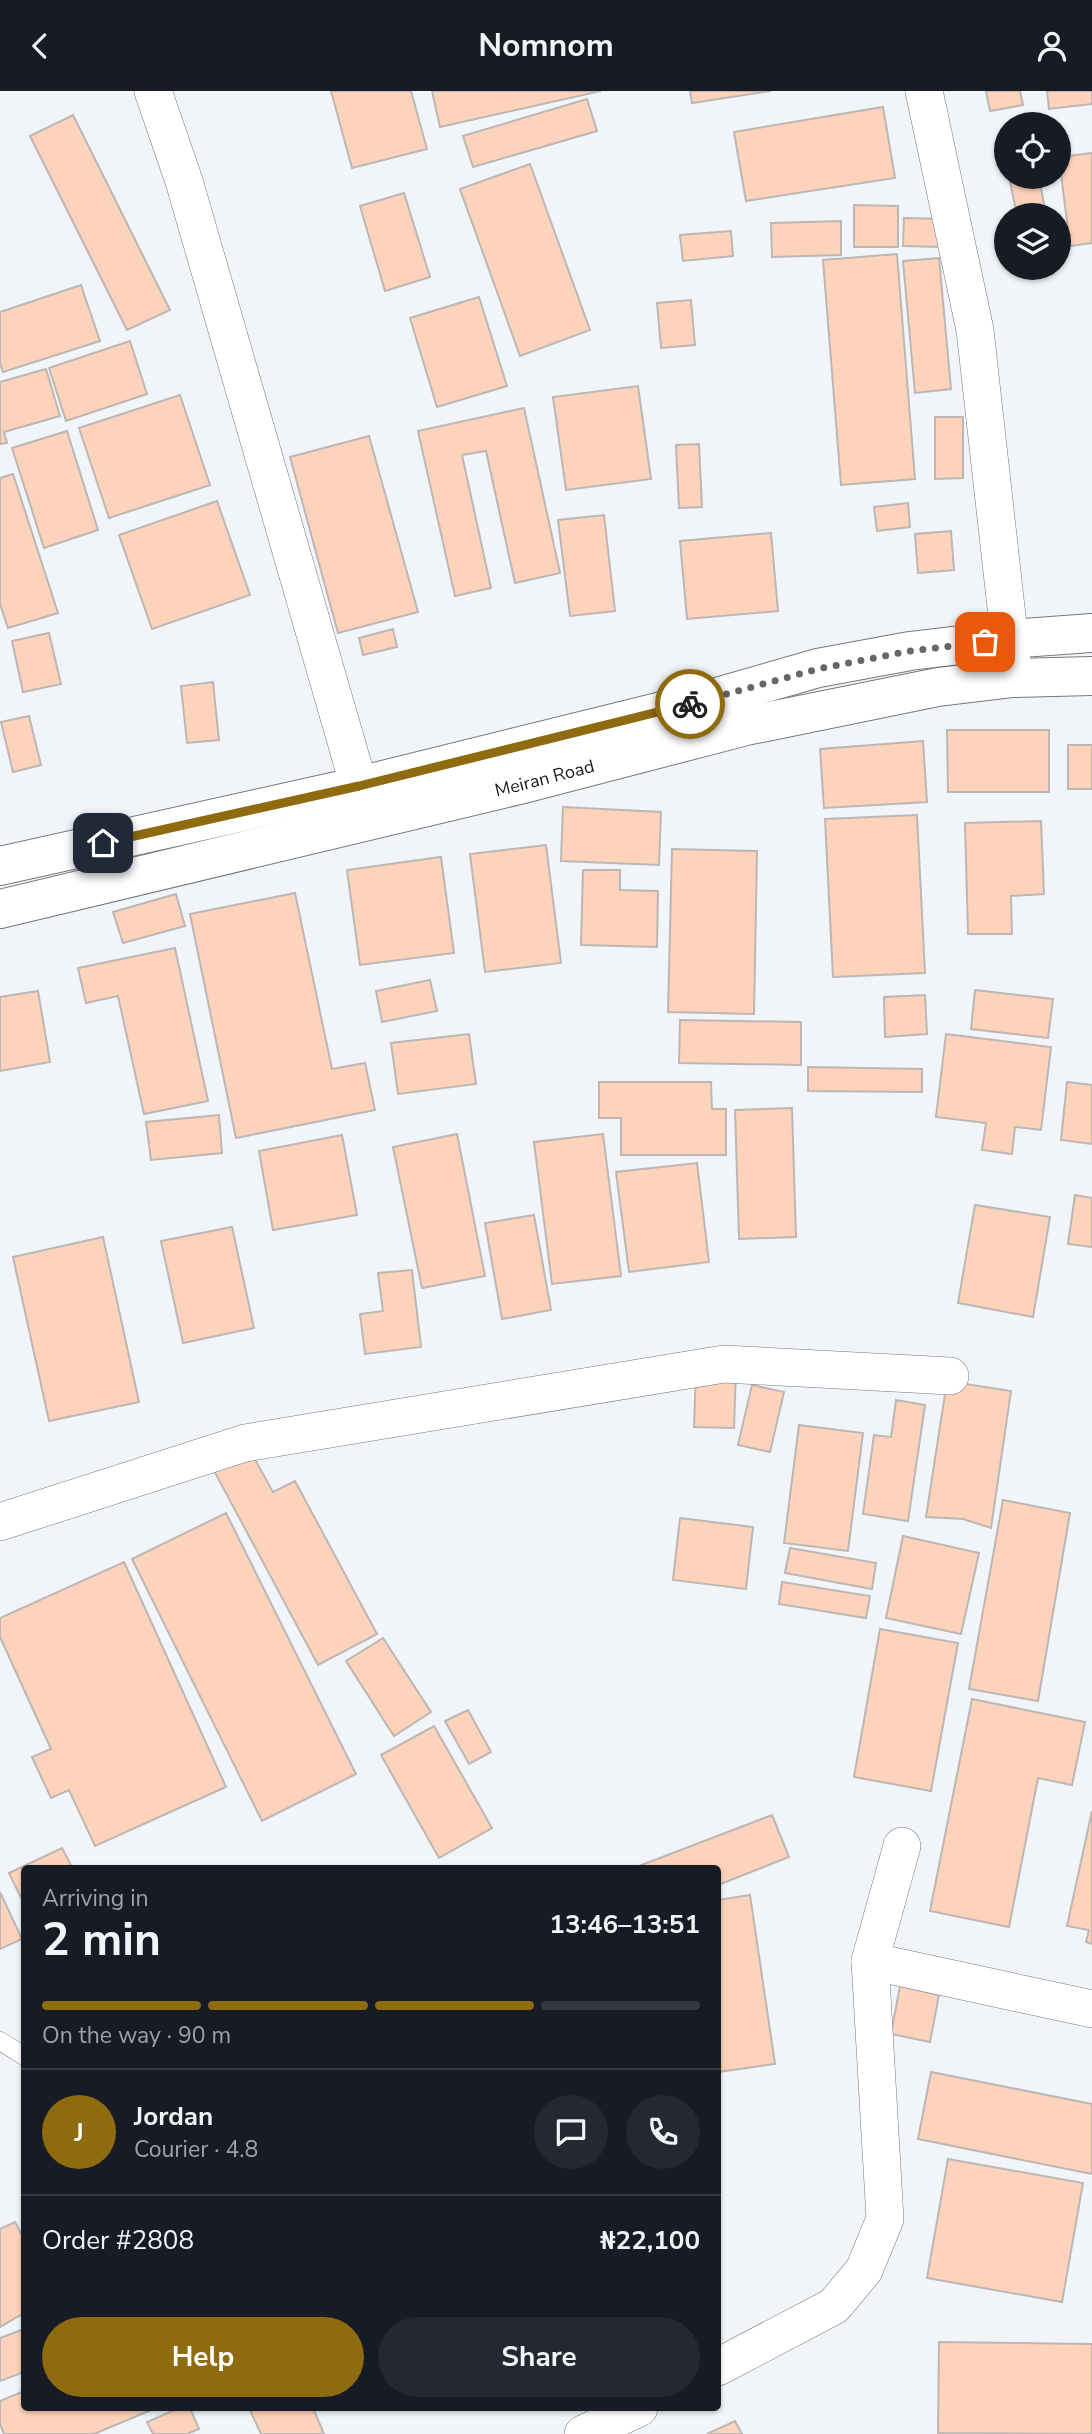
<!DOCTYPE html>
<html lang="en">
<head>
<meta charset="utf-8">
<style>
	:root { --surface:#171b24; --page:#242831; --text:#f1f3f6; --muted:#9ea1a6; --line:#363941; --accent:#8f6b10 }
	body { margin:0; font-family:"Nunito Sans",sans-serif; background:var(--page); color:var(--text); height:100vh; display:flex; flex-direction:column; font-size:26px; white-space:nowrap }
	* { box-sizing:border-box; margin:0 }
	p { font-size:23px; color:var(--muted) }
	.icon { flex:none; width:38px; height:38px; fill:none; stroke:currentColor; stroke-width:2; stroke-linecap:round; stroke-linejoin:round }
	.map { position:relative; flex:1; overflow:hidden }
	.sheet { position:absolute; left:21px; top:1774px; width:700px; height:546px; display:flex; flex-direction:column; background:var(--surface); border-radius:7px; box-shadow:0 2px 5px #0004 }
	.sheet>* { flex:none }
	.tools { position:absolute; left:994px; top:21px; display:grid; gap:14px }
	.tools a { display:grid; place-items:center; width:77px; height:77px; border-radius:50%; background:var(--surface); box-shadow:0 2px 5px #0004; font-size:35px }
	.pin { position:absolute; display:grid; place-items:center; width:60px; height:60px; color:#fff; margin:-30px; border-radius:14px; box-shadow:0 4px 10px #0006 }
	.courier { position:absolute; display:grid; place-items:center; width:70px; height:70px; margin:-35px; border:5px solid #8f6b10; border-radius:50%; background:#fff; color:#222; box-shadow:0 2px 9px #0007 }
	.overview em { font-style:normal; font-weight:700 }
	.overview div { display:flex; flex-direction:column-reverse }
	.overview { display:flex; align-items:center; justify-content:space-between; height:119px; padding:0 21px }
	h1 { font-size:46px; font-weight:700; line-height:52px }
	.bar { display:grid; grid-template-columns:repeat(4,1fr); gap:10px 7px; align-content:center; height:84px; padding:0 21px }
	.bar i { height:9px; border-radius:5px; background:var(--line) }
	.bar .selected { background:var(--accent) }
	.bar p { grid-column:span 4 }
	.line { display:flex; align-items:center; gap:18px; padding:0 21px; border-top:2px solid var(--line) }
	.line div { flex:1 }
	.round { display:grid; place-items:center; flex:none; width:74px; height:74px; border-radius:37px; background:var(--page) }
	.action { display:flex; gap:14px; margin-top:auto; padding:14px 21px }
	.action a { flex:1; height:80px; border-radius:42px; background:var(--accent); color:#fff; font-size:28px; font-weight:700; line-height:80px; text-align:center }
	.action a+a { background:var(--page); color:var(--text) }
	header { display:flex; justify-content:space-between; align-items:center; height:91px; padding:0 21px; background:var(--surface); font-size:32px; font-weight:700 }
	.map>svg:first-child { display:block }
</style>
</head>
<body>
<header><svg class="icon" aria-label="back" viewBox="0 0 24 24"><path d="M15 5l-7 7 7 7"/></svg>Nomnom<svg class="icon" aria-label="person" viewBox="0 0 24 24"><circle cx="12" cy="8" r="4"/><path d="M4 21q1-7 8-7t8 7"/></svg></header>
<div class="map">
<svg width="1092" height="2343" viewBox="0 0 1092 2343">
	<rect width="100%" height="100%" fill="#f1f5f9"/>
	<g fill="#fed3bb" stroke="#bcb7b4" stroke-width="2">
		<path d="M331,0H411L427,58L352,77Z"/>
		<path d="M432,0H601L440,36Z"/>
		<path d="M690,0H771L692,12Z"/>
		<path d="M986,0H1020L1023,14L990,20Z"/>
		<path d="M1047,0H1092V13L1049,18Z"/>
		<path d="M587,8L597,40L473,76L463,45Z"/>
		<path d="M883,16L895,87L746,110L734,41Z"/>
		<path d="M73,24L170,219L127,239L30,45Z"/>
		<path d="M1092,62V152L1070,155L1059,66Z"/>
		<path d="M530,73L590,239L520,265L460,98Z"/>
		<path d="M1009,86H1039L1046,124H1017Z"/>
		<path d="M404,102L430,186L385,200L360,115Z"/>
		<path d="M854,114L898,115V156H854Z"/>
		<path d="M904,127L941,128L940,156L903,155Z"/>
		<path d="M841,130V164L772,166L771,132Z"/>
		<path d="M731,140L733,165L683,170L680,144Z"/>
		<path d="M897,163L915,388L841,394L823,169Z"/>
		<path d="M939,167L951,298L915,302L903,170Z"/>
		<path d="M81,194L100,250L3,281L0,272V221Z"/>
		<path d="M479,206L507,295L437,316L410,227Z"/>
		<path d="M691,209L695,254L661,257L657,212Z"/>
		<path d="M130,250L147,303L66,330L49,277Z"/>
		<path d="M46,278L60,325L4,341L7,352L0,353V291Z"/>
		<path d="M638,295L651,388L566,399L553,306Z"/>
		<path d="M180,304L210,394L109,427L79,337Z"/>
		<path d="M524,317L560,482L515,492L486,360L462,364L491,497L455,505L418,340Z"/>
		<path d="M935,326H963V387L935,388Z"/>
		<path d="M67,340L98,439L44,457L12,357Z"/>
		<path d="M369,345L418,521L338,542L290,366Z"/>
		<path d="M699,353L702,416L679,417L676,354Z"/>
		<path d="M13,383L58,522L8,537L0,513V387Z"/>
		<path d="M217,410L250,504L152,538L119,444Z"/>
		<path d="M908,412L910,436L877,440L874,416Z"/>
		<path d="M604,424L615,520L570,525L558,429Z"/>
		<path d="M951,440L954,479L918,482L915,443Z"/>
		<path d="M771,442L778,520L687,528L680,450Z"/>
		<path d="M393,538L397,556L363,564L359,547Z"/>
		<path d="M49,542L61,593L23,601L12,550Z"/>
		<path d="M213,591L219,649L187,652L181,595Z"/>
		<path d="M29,625L41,674L13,681L1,631Z"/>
		<path d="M947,639H1049V701H948Z"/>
		<path d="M923,650L927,711L824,717L820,658Z"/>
		<rect x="1068" y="654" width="24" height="44"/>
		<path d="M563,716L661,721L659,774L561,770Z"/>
		<path d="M917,724L925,882L833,886L825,728Z"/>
		<path d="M1041,730L1044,803L1011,805L1012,843H968L965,732Z"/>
		<path d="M546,754L561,872L485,881L470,763Z"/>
		<path d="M672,758L757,760L754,923L668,921Z"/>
		<path d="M441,766L454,862L360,874L347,779Z"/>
		<path d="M583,779H620V799L658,800L657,856L581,854Z"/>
		<path d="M295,802L332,978L365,972L375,1019L236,1047L190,823Z"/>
		<path d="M176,803L185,835L123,852L113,821Z"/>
		<path d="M175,857L208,1010L144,1023L118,905L86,912L78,877Z"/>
		<path d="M430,889L437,920L382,931L376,900Z"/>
		<path d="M975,899L1053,908L1048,947L971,938Z"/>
		<path d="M38,900L50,971L0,980V906Z"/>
		<path d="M925,904L927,943L885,946L884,906Z"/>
		<path d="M680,929L801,931V974L679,972Z"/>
		<path d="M469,943L476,993L398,1003L391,952Z"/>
		<path d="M946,943L1051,956L1041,1039L1015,1036L1012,1063L982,1059L986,1032L936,1026Z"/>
		<path d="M808,976L922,978V1001L808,1000Z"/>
		<path d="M599,991H711L712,1018H726V1064H621V1027H599Z"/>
		<path d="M1067,991L1092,994V1053L1061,1049Z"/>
		<path d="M792,1017L796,1146L739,1148L735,1019Z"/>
		<path d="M219,1024L222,1062L151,1069L146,1031Z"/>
		<path d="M457,1043L485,1185L422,1197L393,1056Z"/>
		<path d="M603,1043L621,1185L552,1193L534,1051Z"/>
		<path d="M342,1044L357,1124L273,1139L259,1060Z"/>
		<path d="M697,1072L709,1171L629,1181L616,1081Z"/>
		<path d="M1075,1104L1092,1107V1156L1068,1153Z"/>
		<path d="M975,1114L1050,1126L1033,1226L958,1212Z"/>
		<path d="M534,1124L551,1219L502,1228L485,1132Z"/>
		<path d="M232,1136L254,1237L183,1252L161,1150Z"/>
		<path d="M103,1146L139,1311L49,1330L13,1166Z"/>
		<path d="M412,1179L421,1256L365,1263L360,1223L383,1220L378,1182Z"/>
		<path d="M696,1279L736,1280L734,1337L694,1336Z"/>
		<path d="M947,1290L1011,1300L991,1437L963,1428L926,1426Z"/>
		<path d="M752,1294L784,1301L770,1361L738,1354Z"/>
		<path d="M896,1309L925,1314L908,1430L863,1423L874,1344L891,1346Z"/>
		<path d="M799,1334L863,1342L848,1460L784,1452Z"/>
		<path d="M248,1356L273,1401L295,1390L377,1543L318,1574L212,1376Z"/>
		<path d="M1003,1409L1070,1422L1038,1610L969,1598Z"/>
		<path d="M226,1422L356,1683L262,1730L132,1468Z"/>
		<path d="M680,1427L753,1436L746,1498L673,1489Z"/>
		<path d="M903,1445L979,1462L961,1543L886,1527Z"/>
		<path d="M790,1457L876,1472L872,1498L785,1482Z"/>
		<path d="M124,1471L226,1696L95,1755L69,1699L51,1707L32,1666L51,1658L0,1546V1527Z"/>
		<path d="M782,1491L870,1505L866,1527L779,1513Z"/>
		<path d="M880,1538L958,1552L931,1700L854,1686Z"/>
		<path d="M383,1547L431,1621L394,1645L346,1570Z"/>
		<path d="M972,1608L1085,1631L1072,1694L1038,1687L1009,1836L930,1820Z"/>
		<path d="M468,1619L491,1661L469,1673L445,1630Z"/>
		<path d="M434,1635L492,1737L439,1767L381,1664Z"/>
		<path d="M1092,1720V1853L1086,1851L1089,1839L1067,1835Z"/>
		<path d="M772,1724L789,1766L718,1794V1778H631Z"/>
		<path d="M62,1757L73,1778H24V1813L9,1782Z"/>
		<path d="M0,1801L22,1848L0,1858Z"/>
		<path d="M750,1804L775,1973L718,1981V1809Z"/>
		<path d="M900,1895L939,1904L930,1951L891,1943Z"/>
		<path d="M931,1981L1092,2013V2083L918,2048Z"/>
		<path d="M948,2068L1083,2092L1062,2211L927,2187Z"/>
		<path d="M15,2131L24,2148V2222L0,2236V2138Z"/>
		<path d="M24,2238V2281L0,2290V2247Z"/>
		<path d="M939,2251L1092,2253V2343L938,2342Z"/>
		<path d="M24,2300V2317H156L94,2343H4L0,2333V2310Z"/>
		<path d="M179,2317H190L199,2338L187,2343H153L147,2331Z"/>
		<path d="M249,2317H313L324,2343H261Z"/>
		<path d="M735,2330L742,2343H707Z"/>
	</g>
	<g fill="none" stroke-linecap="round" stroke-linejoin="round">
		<g stroke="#74787b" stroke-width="19">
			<path id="service" d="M0,1950L24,1965"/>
		</g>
		<g stroke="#74787b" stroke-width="38">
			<g id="minor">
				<path d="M153,0L184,90L359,695"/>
				<path d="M924,0L975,239L1013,579"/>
				<path d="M0,1431L245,1352L724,1273L950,1285"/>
				<path d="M870,1870L1092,1918"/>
				<path d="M718,2276L834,2215L864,2179L885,2128L870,1870L902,1755"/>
				<path d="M583,2343L639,2317"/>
			</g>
		</g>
		<g stroke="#74787b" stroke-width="40">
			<g id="secondary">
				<path d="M0,775L359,695L703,610L818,577L910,560L1010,548L1092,542"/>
				<path id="s1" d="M0,818L523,693L746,635L938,596L1013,587L1092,585"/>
			</g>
		</g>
		<use href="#service" stroke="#fff" stroke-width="18"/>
		<use href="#minor" stroke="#fff" stroke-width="37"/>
		<use href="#secondary" stroke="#fff" stroke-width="38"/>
	</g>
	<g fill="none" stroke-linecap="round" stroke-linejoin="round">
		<path stroke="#656769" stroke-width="7" stroke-dasharray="0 12.6" d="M690,613L818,578L910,560L985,551"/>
		<path stroke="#8f6b10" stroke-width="9" d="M103,752L359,695L690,613"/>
	</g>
	<g text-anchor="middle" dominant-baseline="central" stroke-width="5" stroke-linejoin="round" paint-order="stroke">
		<g font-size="18" fill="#191a1c" stroke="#fff">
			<text stroke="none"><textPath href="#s1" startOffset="560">Meiran Road</textPath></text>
		</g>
	</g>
</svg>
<div class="tools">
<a><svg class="icon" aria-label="locate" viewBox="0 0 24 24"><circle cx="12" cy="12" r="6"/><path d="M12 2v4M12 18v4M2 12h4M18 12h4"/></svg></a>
<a><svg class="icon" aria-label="layers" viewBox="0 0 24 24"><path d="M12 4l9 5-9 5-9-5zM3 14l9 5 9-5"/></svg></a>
</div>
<div class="pin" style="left:985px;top:551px;background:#ea580c"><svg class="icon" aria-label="bag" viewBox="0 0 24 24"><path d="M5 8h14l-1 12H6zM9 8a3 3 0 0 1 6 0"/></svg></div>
<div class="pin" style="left:103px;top:752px;background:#1f2937"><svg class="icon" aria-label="home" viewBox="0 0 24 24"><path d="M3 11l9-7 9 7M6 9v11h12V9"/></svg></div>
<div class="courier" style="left:690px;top:613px"><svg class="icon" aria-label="bike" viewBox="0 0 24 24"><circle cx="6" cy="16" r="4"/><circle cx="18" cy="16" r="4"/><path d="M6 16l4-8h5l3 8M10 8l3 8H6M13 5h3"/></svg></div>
<section class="sheet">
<div class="overview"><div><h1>2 min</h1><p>Arriving in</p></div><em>13:46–13:51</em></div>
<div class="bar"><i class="selected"></i><i class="selected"></i><i class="selected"></i><i></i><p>On the way · 90 m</p></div>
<div class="line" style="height:126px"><b class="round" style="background:var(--accent);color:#fff">J</b><div><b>Jordan</b><p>Courier · 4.8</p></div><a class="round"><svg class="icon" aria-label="chat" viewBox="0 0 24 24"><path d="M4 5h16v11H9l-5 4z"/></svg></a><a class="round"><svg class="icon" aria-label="phone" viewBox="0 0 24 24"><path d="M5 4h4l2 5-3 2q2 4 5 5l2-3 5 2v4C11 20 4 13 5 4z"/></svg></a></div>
<div class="line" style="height:91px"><div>Order #2808</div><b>₦22,100</b></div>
<div class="action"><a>Help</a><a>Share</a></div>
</section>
</div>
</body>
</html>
